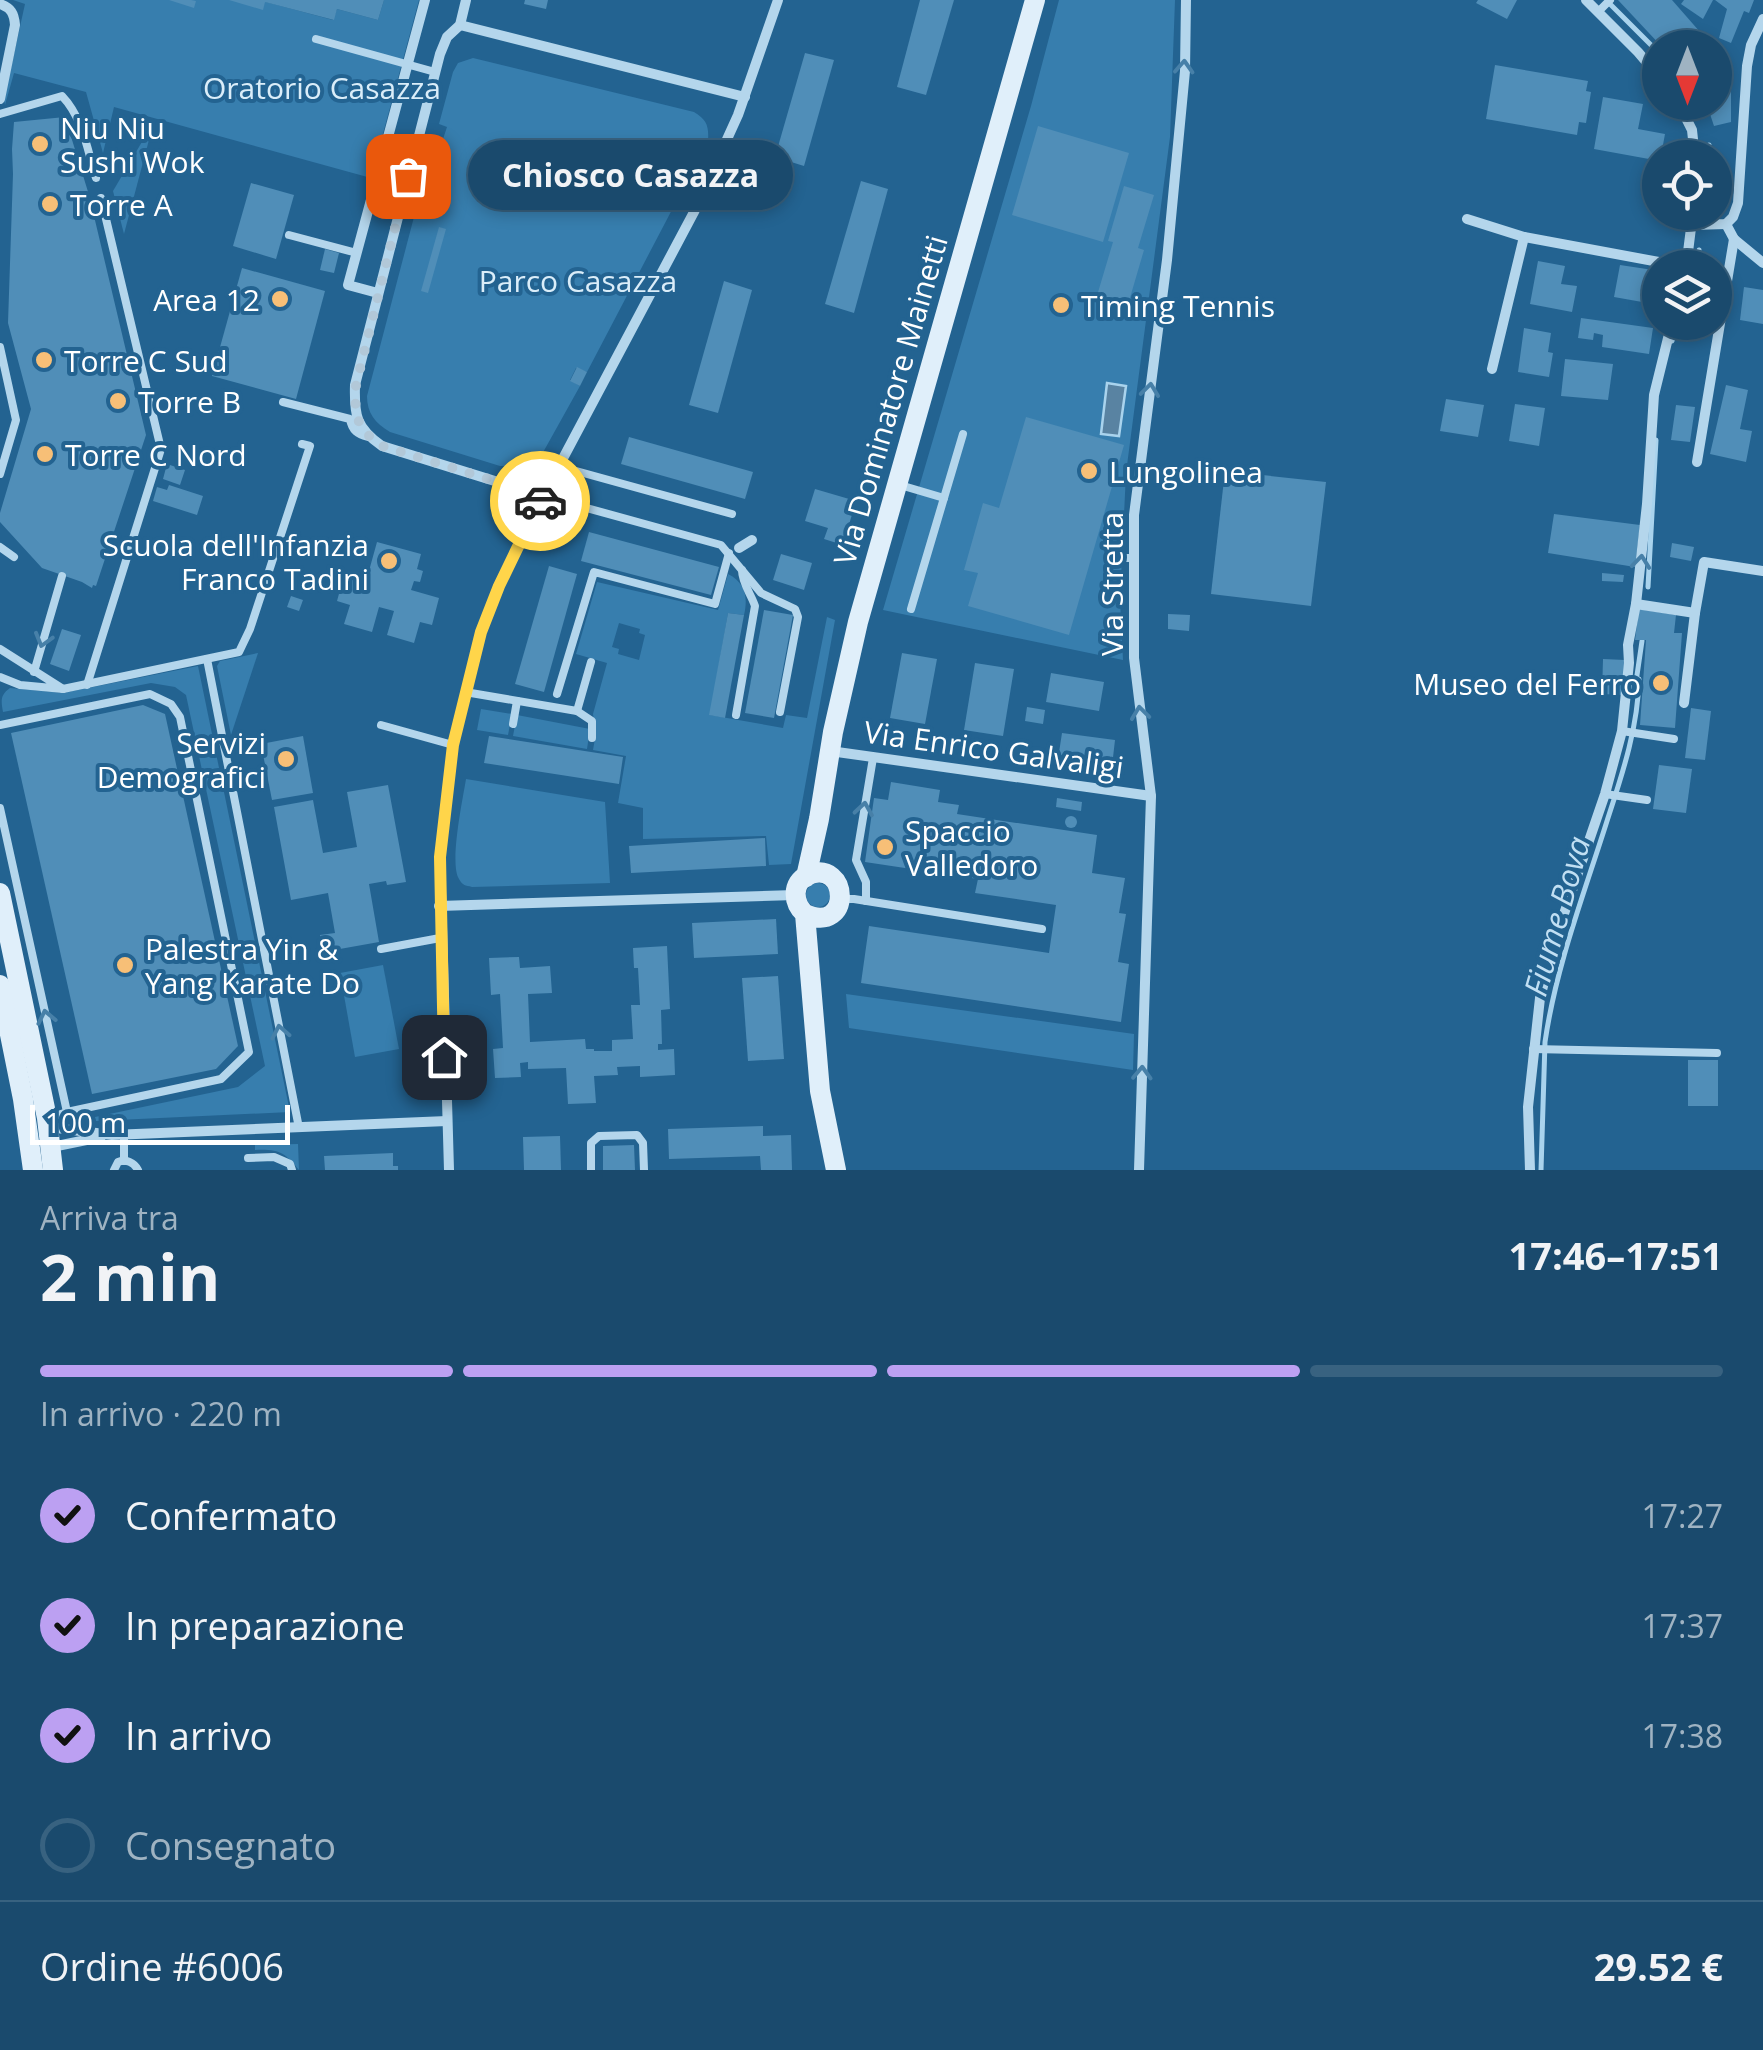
<!DOCTYPE html>
<html lang="it">
<head>
<meta charset="utf-8">
<style>
	:root { --surface:#1a4a6d; --page:#275475; --text:#f1f3f6; --muted:#9fb3c2; --line:#386280; --accent:#bca0f2 }
	body { margin:0; font-family:"Open Sans",sans-serif; background:var(--page); color:var(--text); height:100vh; display:flex; flex-direction:column; font-size:38px; white-space:nowrap }
	* { box-sizing:border-box; margin:0 }
	p { font-size:32px; color:var(--muted) }
	.icon { flex:none; width:55px; height:55px; fill:none; stroke:currentColor; stroke-width:2; stroke-linecap:round; stroke-linejoin:round }
	.map { position:relative; height:1170px; overflow:hidden }
	.sheet { display:flex; flex-direction:column; background:var(--surface); flex:1 }
	.sheet>* { flex:none }
	.needle { width:65px; rotate:180deg }
	.buttons { position:absolute; left:1642px; top:30px; display:grid; gap:20px }
	.buttons a { display:grid; place-items:center; width:90px; height:90px; border-radius:50%; background:var(--surface); box-shadow:0 5px 15px #0003,0 0 0 2px var(--line); font-size:50px }
	.scale { position:absolute; left:30px; bottom:25px; width:260px; box-sizing:border-box; padding-left:10px; border:5px solid #fff; border-top:0; font-size:28px; line-height:35px; white-space:nowrap; color:#fff; -webkit-text-stroke:8px #236391; paint-order:stroke }
	.pin { position:absolute; display:grid; place-items:center; width:85px; height:85px; color:#fff; margin:-42px; border-radius:20px; box-shadow:0 5px 15px #0006 }
	.courier { position:absolute; display:grid; place-items:center; width:100px; height:100px; margin:-50px; border:8px solid #ffd54a; border-radius:50%; background:#fff; color:#222; box-shadow:0 2px 12px #0007 }
	.bubble { position:absolute; height:70px; border-radius:35px; background:var(--surface); box-shadow:0 5px 15px #0003,0 0 0 2px var(--line); font-size:32px; font-weight:700; line-height:70px; text-align:center }
	.head em { font-style:normal; font-weight:700 }
	.head div { display:flex; flex-direction:column-reverse }
	.head { display:flex; align-items:center; justify-content:space-between; height:170px; padding:0 40px }
	h1 { font-size:65px; font-weight:700; line-height:75px }
	.bar { display:grid; grid-template-columns:repeat(4,1fr); gap:15px 10px; align-content:center; height:120px; padding:0 40px }
	.bar i { height:12px; border-radius:8px; background:var(--line) }
	.bar .active { background:var(--accent) }
	.bar p { grid-column:span 4 }
	.line { display:flex; align-items:center; gap:25px; padding:0 40px; border-top:2px solid var(--line) }
	.line div { flex:1 }
	ol { padding:0 40px; list-style:none }
	li { display:flex; align-items:center; gap:30px; height:110px }
	li p { margin-inline-start:auto }
	li .icon { padding:10px; border-radius:50%; background:var(--accent); color:#111; stroke-width:4 }
	li:last-child { color:var(--muted) }
	li i { width:55px; height:55px; border:5px solid var(--line); border-radius:50% }
	.map>svg:first-child { display:block }
</style>
</head>
<body>
<div class="map">
<svg width="1763" height="1170" viewBox="0 0 1763 1170">
	<rect width="100%" height="100%" fill="#236391"/>
	<g fill="#377eae" fill-rule="evenodd">
		<path d="M13,0H266V2L333,20L337,9L378,20L384,0H419L371,178L114,107L103,153L86,92L14,73L5,105L4,99L25,4Z"/>
		<path d="M1059,0H1175L1170,137L1126,473L1120,599L1123,660L883,610L1031,106Z"/>
		<path d="M473,58L694,112C707,120 709,126 708,141L587,372L576,368L570,380L580,386L541,456C529,466 515,466 500,466L390,432C375,423 367,413 367,396L435,137L443,139L447,127L439,124L453,72L458,63Z"/>
		<path d="M146,135L150,136L124,234L113,191Z"/>
		<path d="M728,574C746,583 748,598 744,615L728,613L710,715L783,728L786,715L807,718L827,617L835,620L791,864L769,865L766,836L643,839V808L618,803L626,756L593,750L596,733L593,714L607,663L576,654L597,582L718,610ZM619,623L640,629L639,633L645,635L639,660L618,654L619,649L612,647Z"/>
		<path d="M258,653L231,735L217,666L220,661Z"/>
		<path d="M198,666L290,1112L96,1121L95,1117L238,1087L265,1066L186,695L175,687L151,683L3,712C1,701 0,695 10,688L63,693Z"/>
		<path d="M481,709L512,714L508,735L477,730Z"/>
		<path d="M517,715L590,729L587,749L513,736Z"/>
		<path d="M466,779L605,802L610,883L472,887C465,885 463,886 459,879C449,864 463,798 466,779Z"/>
		<circle cx="818" cy="895" r="12"/>
		<path d="M383,965L399,1049L355,1057L340,973Z"/>
		<path d="M846,994L1134,1034L1133,1070L849,1028Z"/>
		<path d="M298,1144L299,1170C285,1153 280,1149 255,1150V1145Z"/>
	</g>
	<path fill="#5983a2" stroke="#a9d3ed" stroke-width="2.5" d="M1107,383L1126,386L1119,436L1101,434Z"/>
	<g fill="none" stroke-linecap="round" stroke-linejoin="round">
		<g stroke="#a9d3ed" stroke-width="5">
			<path d="M1609,3L1660,54"/>
			<path d="M1709,158V145"/>
			<path d="M1694,268L1699,250"/>
			<path d="M1672,341L1678,322"/>
			<path d="M1648,587L1656,440"/>
			<path d="M1636,682L1642,641"/>
			<path d="M1541,1170L1545,1042C1556,966 1584,894 1607,821C1622,775 1638,728 1639,679"/>
		</g>
	</g>
	<g fill="#508eb8">
		<path d="M169,0H191L196,1L194,8Z"/>
		<path d="M229,0H384L378,20L337,9L334,20L265,2L263,10Z"/>
		<path d="M525,0H548L546,9L524,4Z"/>
		<path d="M920,0H954L926,95L897,87Z"/>
		<path d="M1478,0H1517L1507,19L1476,3Z"/>
		<path d="M1618,0H1672L1714,48H1663Z"/>
		<path d="M1684,0H1713L1703,19L1681,4Z"/>
		<path d="M1715,0H1754L1749,13L1744,11L1731,43L1719,38L1727,9Z"/>
		<path d="M805,53L834,60L804,166L775,157Z"/>
		<path d="M1715,62L1731,64V122L1714,126L1706,102H1715Z"/>
		<path d="M1495,65L1588,81L1586,91L1591,92L1586,123L1579,122L1577,135L1486,119Z"/>
		<path d="M1603,97L1643,104L1638,129L1665,134L1660,161L1594,149Z"/>
		<path d="M65,117L89,195L146,435L96,586L93,585L92,588L82,582L42,568L0,522V513L31,409L8,323L13,174L12,149L14,122Z"/>
		<path d="M1038,126L1129,153L1103,242L1012,215Z"/>
		<path d="M861,181L888,189L854,313L825,304Z"/>
		<path d="M251,183L294,195L276,259L233,246Z"/>
		<path d="M1124,186L1154,195L1138,248L1144,250L1127,308L1096,299L1113,242L1108,241Z"/>
		<path d="M422,190L436,194L432,208L417,205Z"/>
		<path d="M439,227L446,229L428,293L421,291Z"/>
		<path d="M325,249L339,253L334,273L320,270Z"/>
		<path d="M1538,261L1565,266L1561,284L1577,286L1572,312L1530,304Z"/>
		<path d="M1620,265L1660,271L1659,305L1614,297Z"/>
		<path d="M242,268L325,291L296,399L212,376Z"/>
		<path d="M724,281L752,290L718,413L689,405Z"/>
		<path d="M1744,287L1763,290V324L1740,320Z"/>
		<path d="M1581,318L1653,328L1649,354L1602,347L1603,335L1594,333L1593,340L1578,338Z"/>
		<path d="M1524,328L1551,333L1548,352L1553,353L1549,377L1518,372Z"/>
		<path d="M1565,359L1613,364L1608,400L1561,396Z"/>
		<path d="M577,367L587,372L580,386L570,381Z"/>
		<path d="M1726,385L1748,390L1740,429L1752,431L1746,462L1710,454Z"/>
		<path d="M1446,399L1484,405L1478,437L1440,431Z"/>
		<path d="M1515,404L1545,408L1539,446L1509,441Z"/>
		<path d="M1676,405L1695,407L1690,442L1671,440Z"/>
		<path d="M1026,417L1124,445L1069,635L968,606L978,573L964,570L983,503L999,508Z"/>
		<path d="M629,437L753,472L745,499L621,464Z"/>
		<path d="M167,464L185,470L180,485L163,479Z"/>
		<path d="M1225,471L1326,482L1311,606L1211,594Z"/>
		<path d="M169,485L203,496L197,515L153,501L157,487L167,490Z"/>
		<path d="M815,489L856,501L843,545L824,539L828,528L805,521Z"/>
		<path d="M1554,514L1640,525L1635,567L1548,553Z"/>
		<path d="M589,532L719,567L711,595L581,561Z"/>
		<path d="M377,542L421,554L417,569L423,571L420,582L414,581L411,590L439,598L432,625L420,622L414,643L387,635L394,611L379,607L372,632L344,624L350,605L337,601L345,572L367,578Z"/>
		<path d="M1672,543L1694,547L1691,561L1670,557Z"/>
		<path d="M781,554L812,563L804,590L773,580Z"/>
		<path d="M549,566L577,574L544,692L515,684Z"/>
		<path d="M1602,573L1624,575L1623,582L1602,581Z"/>
		<path d="M291,596L303,600L299,611L287,607Z"/>
		<path d="M1639,609L1676,615L1674,633H1682L1675,728L1640,725L1646,640H1635Z"/>
		<path d="M764,610L793,615L774,718L745,713Z"/>
		<path d="M728,613L744,615L725,718L709,715Z"/>
		<path d="M1168,614L1190,615L1189,631L1168,629Z"/>
		<path d="M62,629L81,635L69,671L50,664Z"/>
		<path d="M902,653L937,659L925,724L890,718Z"/>
		<path d="M1603,659L1625,660L1624,695L1602,694Z"/>
		<path d="M975,663L1014,669L1003,736L964,730Z"/>
		<path d="M1051,673L1104,682L1099,711L1046,702Z"/>
		<path d="M143,705L165,714L238,1046L216,1069L92,1094L11,733Z"/>
		<path d="M1027,707L1045,710L1043,724L1025,721Z"/>
		<path d="M1691,708L1711,711L1705,760L1685,758Z"/>
		<path d="M1062,733L1115,740L1111,775L1078,771L1079,762L1058,759Z"/>
		<path d="M303,736L313,793L272,800L261,744Z"/>
		<path d="M489,736L623,757L619,784L484,763Z"/>
		<path d="M1659,765L1692,769L1686,813L1653,809Z"/>
		<path d="M891,782L940,790L938,802L959,805L957,814L1097,835L1092,873L1125,878L1119,913L1126,914L1118,962L1129,964L1121,1022L861,983L869,926L1049,953L1056,905L975,893L978,879L865,862L874,798L888,800Z"/>
		<path d="M388,785L406,882L387,885L386,881L369,884L379,942L323,952L320,935L335,933L328,893L291,900L274,807L313,800L323,853L357,847L347,792Z"/>
		<path d="M1057,798L1082,802L1081,811L1056,807Z"/>
		<circle cx="1071" cy="822" r="6"/>
		<path d="M765,838L766,866L631,873L629,846Z"/>
		<path d="M776,919L778,954L694,958L692,923Z"/>
		<path d="M667,946L670,1009L661,1010L662,1044H658V1050L674,1049L675,1075L640,1077V1066L617,1067L618,1075L594,1076L596,1103L568,1104L566,1068L528,1069V1062L520,1063L521,1077L495,1078L493,1049L503,1048L500,994L491,995L489,958L519,957L520,968L550,966L552,993L528,994L530,1042L585,1039L586,1049H594V1051H612V1040L633,1039L631,1005H640L638,968H634L633,948Z"/>
		<path d="M778,976L784,1059L748,1061L742,978Z"/>
		<rect x="1688" y="1060" width="30" height="46"/>
		<path d="M763,1126V1136L791,1135L792,1170H761L760,1156L669,1159L668,1129Z"/>
		<path d="M560,1136L561,1170H524L523,1137Z"/>
		<path d="M634,1145L635,1170H603V1146Z"/>
		<path d="M393,1153V1166H398V1170H325L324,1156Z"/>
	</g>
	<g fill="none" stroke-linecap="round" stroke-linejoin="round">
		<g stroke="#b4d6ec" stroke-width="8">
			<path d="M1598,12L1610,0"/>
			<path d="M316,39L435,72"/>
			<path d="M0,114L62,96C83,118 87,149 96,178"/>
			<path d="M289,235L357,253"/>
			<path d="M0,347L16,420L0,474"/>
			<path d="M283,402L350,419C352,431 358,434 368,437"/>
			<path d="M558,466L732,514"/>
			<path d="M900,485L944,498"/>
			<path d="M543,496L721,545L761,593L795,609L798,617L780,712"/>
			<path d="M0,547L14,557"/>
			<path d="M1122,558H1134"/>
			<path d="M911,609L963,434"/>
			<path d="M0,649L63,689L20,685L0,677"/>
			<path d="M207,659L299,1128"/>
			<path d="M34,672L62,576"/>
			<path d="M87,685L161,449L101,198"/>
			<path d="M63,689L239,652L250,629L310,446L302,444"/>
			<path d="M465,692L577,711L591,662"/>
			<path d="M557,694L594,572L715,604L729,553"/>
			<path d="M577,711L592,721V738"/>
			<path d="M736,715L755,606C751,594 742,583 742,570"/>
			<path d="M513,724L517,701"/>
			<path d="M0,725L150,694L171,704L180,717L249,1052L221,1079L67,1112L49,1118"/>
			<path d="M381,725L453,745"/>
			<path d="M1622,731L1674,739"/>
			<path d="M1605,794L1647,800"/>
			<path d="M0,808L67,1112"/>
			<path d="M841,899H854L1042,929"/>
			<path d="M866,901V882L856,860L873,758"/>
			<path d="M381,949L440,938"/>
			<path d="M1533,1049L1717,1053"/>
			<path d="M124,1134V1161"/>
			<path d="M248,1158L274,1157L290,1164L292,1170"/>
			<path d="M114,1170L118,1162C126,1159 134,1162 138,1170"/>
			<path d="M591,1170V1143L599,1136L637,1135L643,1143L644,1170"/>
		</g>
		<g stroke="#b4d6ec" stroke-width="10">
			<path d="M466,0L460,25L447,37L440,54L355,385C354,415 356,428 382,446L543,496"/>
			<path d="M1586,0L1638,52L1660,78"/>
			<path d="M0,4C11,8 14,13 15,25L0,99"/>
			<path d="M460,25L745,97"/>
			<path d="M1678,102L1692,130L1695,158"/>
			<path d="M1467,219L1524,237L1686,267"/>
			<path d="M1726,224L1734,239L1763,263"/>
			<path d="M1692,225L1726,224L1733,217L1738,203L1747,66L1751,45L1763,19"/>
			<path d="M1686,268L1693,212"/>
			<path d="M374,292L348,285L425,0"/>
			<path d="M1492,369L1524,237"/>
			<path d="M1697,462L1734,239"/>
			<path d="M739,548L752,540"/>
			<path d="M1636,604L1695,613L1704,562L1763,571"/>
			<path d="M1684,703L1695,613"/>
			<path d="M830,751L1151,796"/>
			<path d="M439,906L795,895"/>
			<path d="M49,1127L112,1135L447,1121"/>
			<path d="M52,1147L101,1137"/>
			<path d="M449,1170L440,857L453,745L481,632L499,586L543,496L694,212L738,115L778,0"/>
			<path d="M1139,1170L1151,796L1134,658V515L1167,260L1185,71L1186,0"/>
			<path d="M1530,1170L1528,1107L1540,998L1554,943L1605,794L1622,731L1629,663L1628,645L1636,604L1647,504L1654,395L1672,322"/>
		</g>
		<g stroke="#e0effa" stroke-width="20">
			<path d="M806,877L819,819L833,732L858,622L1035,0"/>
			<path d="M0,893L47,1118L53,1170"/>
			<path d="M805,914C853,935 849,858 808,875C791,883 793,903 805,914L820,1091L836,1170"/>
			<path d="M0,985L23,1099L33,1170"/>
		</g>
	</g>
	<defs><path id="oneway-chevron" d="M-2-3.5L2.5 0L-2 3.5" fill="none" stroke-width="1.6" stroke-linecap="round" stroke-linejoin="round" transform="scale(2.5)"/></defs>
	<g stroke="#4780a8">
		<use href="#oneway-chevron" transform="translate(1184 67) rotate(-87)"/>
		<use href="#oneway-chevron" transform="translate(1150 390) rotate(-83)"/>
		<use href="#oneway-chevron" transform="translate(1641 562) rotate(-84)"/>
		<use href="#oneway-chevron" transform="translate(43 640) rotate(106)"/>
		<use href="#oneway-chevron" transform="translate(1140 713) rotate(-97)"/>
		<use href="#oneway-chevron" transform="translate(864 809) rotate(-81)"/>
		<use href="#oneway-chevron" transform="translate(46 1017) rotate(-102)"/>
		<use href="#oneway-chevron" transform="translate(280 1032) rotate(-101)"/>
		<use href="#oneway-chevron" transform="translate(1142 1073) rotate(-88)"/>
	</g>
	<g fill="none" stroke-linecap="round" stroke-linejoin="round">
		<path stroke="#b2c8d8" stroke-width="10" stroke-dasharray="0 18" d="M408,176L356,385C354,416 356,428 382,446L543,496L540,501"/>
		<path stroke="#ffd54a" stroke-width="12" d="M444,1057L440,857L453,745L481,632L499,586L540,501"/>
	</g>
	<g fill="#f7bf77" stroke="#236391" stroke-width="4">
		<circle cx="40" cy="144" r="10"/>
		<circle cx="50" cy="204" r="10"/>
		<circle cx="280" cy="299" r="10"/>
		<circle cx="1061" cy="305" r="10"/>
		<circle cx="44" cy="360" r="10"/>
		<circle cx="118" cy="401" r="10"/>
		<circle cx="45" cy="454" r="10"/>
		<circle cx="1089" cy="471" r="10"/>
		<circle cx="389" cy="561" r="10"/>
		<circle cx="1661" cy="683" r="10"/>
		<circle cx="286" cy="759" r="10"/>
		<circle cx="885" cy="847" r="10"/>
		<circle cx="125" cy="965" r="10"/>
	</g>
	<g text-anchor="middle" dominant-baseline="central" stroke-width="8" stroke-linejoin="round" paint-order="stroke">
		<g font-size="30" fill="#daedf9" stroke="#236391">
			<text x="322" y="87">Oratorio Casazza</text>
			<text x="578" y="280">Parco Casazza</text>
		</g>
		<g font-size="30" fill="#fff" stroke="#236391" text-anchor="start">
			<text x="60" y="127">Niu Niu<tspan x="60" dy="34">Sushi Wok</tspan></text>
			<text x="70" y="204">Torre A</text>
			<text x="260" y="299" text-anchor="end">Area 12</text>
			<text x="1081" y="305">Timing Tennis</text>
			<text x="64" y="360">Torre C Sud</text>
			<text x="138" y="401">Torre B</text>
			<text x="65" y="454">Torre C Nord</text>
			<text x="1109" y="471">Lungolinea</text>
			<text x="369" y="544" text-anchor="end">Scuola dell'Infanzia<tspan x="369" dy="34">Franco Tadini</tspan></text>
			<text x="1641" y="683" text-anchor="end">Museo del Ferro</text>
			<text x="266" y="742" text-anchor="end">Servizi<tspan x="266" dy="34">Demografici</tspan></text>
			<text x="905" y="830">Spaccio<tspan x="905" dy="34">Valledoro</tspan></text>
			<text x="145" y="948">Palestra Yin &amp;<tspan x="145" dy="34">Yang Karate Do</tspan></text>
		</g>
		<g font-size="30" fill="#fff" stroke="#236391">
			<text transform="translate(890 400) rotate(-74)">Via Dominatore Mainetti</text>
			<text transform="translate(1111 584) rotate(-90)">Via Stretta</text>
			<text transform="translate(994 749) rotate(8)">Via Enrico Galvaligi</text>
		</g>
		<g font-size="32" font-style="italic" fill="#c1dff3" stroke="#236391">
			<text transform="translate(1556 916) rotate(-74)">Fiume Bova</text>
		</g>
	</g>
</svg>
<div class="buttons">
<a><svg class="needle" viewBox="-14 -14 28 28"><path d="M0-13l5 13h-10z" fill="#e53935"/><path d="M0 13l5-13h-10z" fill="#9fb3c2"/></svg></a>
<a><svg class="icon" aria-label="locate" viewBox="0 0 24 24"><circle cx="12" cy="12" r="6"/><path d="M12 2v4M12 18v4M2 12h4M18 12h4"/></svg></a>
<a><svg class="icon" aria-label="layers" viewBox="0 0 24 24"><path d="M12 4l9 5-9 5-9-5zM3 14l9 5 9-5"/></svg></a>
</div>
<div class="scale">100 m</div>
<div class="pin" style="left:408px;top:176px;background:#ea580c"><svg class="icon" aria-label="bag" viewBox="0 0 24 24"><path d="M5 8h14l-1 12H6zM9 8a3 3 0 0 1 6 0"/></svg></div>
<div class="pin" style="left:444px;top:1057px;background:#1f2937"><svg class="icon" aria-label="home" viewBox="0 0 24 24"><path d="M3 11l9-7 9 7M6 9v11h12V9"/></svg></div>
<div class="courier" style="left:540px;top:501px"><svg class="icon" aria-label="car" viewBox="0 0 24 24"><path d="M5 17H2v-5l4-1 3-4h7l3 4 3 1v5h-3M9 17h6M6 11h13"/><circle cx="7" cy="17" r="2"/><circle cx="17" cy="17" r="2"/></svg></div>
<div class="bubble" style="left:468px;top:140px;width:325px">Chiosco Casazza</div>
</div>
<section class="sheet">
<div class="head"><div><h1>2 min</h1><p>Arriva tra</p></div><em>17:46–17:51</em></div>
<div class="bar"><i class="active"></i><i class="active"></i><i class="active"></i><i></i><p>In arrivo · 220 m</p></div>
<ol>
<li><svg class="icon" aria-label="check" viewBox="0 0 24 24"><path d="M5 12l5 5 9-10"/></svg>Confermato<p>17:27</p></li>
<li><svg class="icon" aria-label="check" viewBox="0 0 24 24"><path d="M5 12l5 5 9-10"/></svg>In preparazione<p>17:37</p></li>
<li><svg class="icon" aria-label="check" viewBox="0 0 24 24"><path d="M5 12l5 5 9-10"/></svg>In arrivo<p>17:38</p></li>
<li><i></i>Consegnato</li>
</ol>
<div class="line" style="height:130px"><div>Ordine #6006</div><b>29.52 €</b></div>
</section>
</body>
</html>
